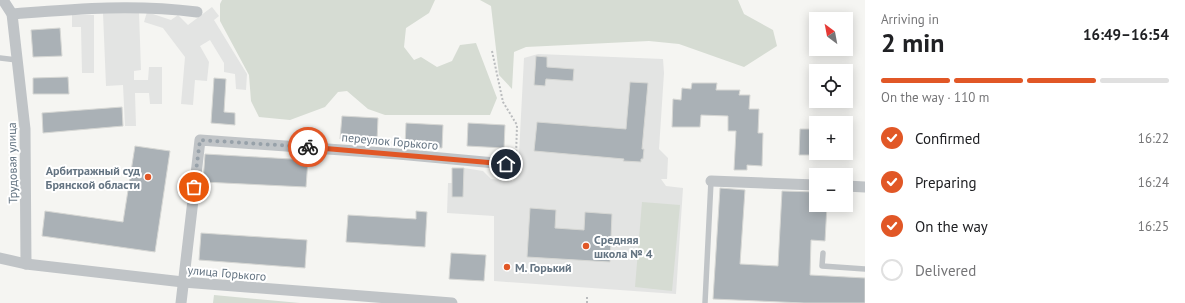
<!DOCTYPE html>
<html lang="en">
<head>
<meta charset="utf-8">
<style>
	:root { --surface:#fff; --page:#f2f2f2; --text:#202124; --muted:#757577; --line:#e0e0e0; --accent:#e15726 }
	body { margin:0; font-family:"PT Sans",sans-serif; background:var(--page); color:var(--text); height:100vh; display:flex; flex-direction:column; font-size:15px; white-space:nowrap }
	* { box-sizing:border-box; margin:0 }
	p { font-size:13px; color:var(--muted) }
	.icon { flex:none; width:22px; height:22px; fill:none; stroke:currentColor; stroke-width:2; stroke-linecap:round; stroke-linejoin:round }
	.map { position:relative; flex:1; overflow:hidden }
	.panel { display:flex; flex-direction:column; background:var(--surface); width:320px }
	.panel>* { flex:none }
	.needle { width:26px; rotate:328deg }
	.tools { position:absolute; left:809px; top:12px; display:grid; gap:8px }
	.tools a { display:grid; place-items:center; width:44px; height:44px; border-radius:0px; background:var(--surface); box-shadow:0 2px 10px #0003; font-size:20px }
	.pin { position:absolute; display:grid; place-items:center; width:34px; height:34px; color:#fff; margin:-17px; border:2px solid #fff; border-radius:50%; box-shadow:0 1px 4px #0007 }
	.courier { position:absolute; display:grid; place-items:center; width:40px; height:40px; margin:-20px; border:3px solid #e15726; border-radius:50%; background:#fff; color:#222; box-shadow:0 1px 5px #0007 }
	.head em { font-style:normal; font-weight:600 }
	.head div { display:flex; flex-direction:column-reverse }
	.head { display:flex; align-items:center; justify-content:space-between; height:68px; padding:0 16px }
	h1 { font-size:26px; font-weight:600; line-height:30px }
	.bar { display:grid; grid-template-columns:repeat(4,1fr); gap:6px 4px; align-content:center; height:48px; padding:0 16px }
	.bar i { height:5px; border-radius:3px; background:var(--line) }
	.bar .selected { background:var(--accent) }
	.bar p { grid-column:span 4 }
	ol { padding:0 16px; list-style:none }
	li { display:flex; align-items:center; gap:12px; height:44px }
	li p { margin-inline-start:auto }
	li .icon { padding:4px; border-radius:50%; background:var(--accent); color:#fff; stroke-width:4 }
	li:last-child { color:var(--muted) }
	li i { width:22px; height:22px; border:2px solid var(--line); border-radius:50% }
	main { display:flex; flex:1; min-height:0 }
	.map>svg:first-child { display:block }
</style>
</head>
<body>
<main>
<div class="map">
<svg width="865" height="303" viewBox="0 0 865 303">
	<rect width="100%" height="100%" fill="#f5f5f2"/>
	<g fill="#e3e4e3">
		<path d="M212,7L219,16L214,20L247,74L246,90L236,89L235,74L224,72V63L210,40L200,46L209,62L207,81L195,80L193,105L181,104L185,57L163,28L144,22L147,12L171,20L178,15L188,25Z"/>
		<path d="M139,12L141,70L134,71V80H148L149,67H162V104H150L149,93H135L136,126H125L123,85L106,86L103,13Z"/>
		<path d="M72,15H94V73H82L81,27H72Z"/>
		<path d="M538,54L663,59L664,73L659,149L668,158L667,179H661L666,186L683,188L676,294L494,281V216L447,213L448,183H452L464,168L483,171L491,179L513,181L518,173L524,58Z"/>
	</g>
	<g fill="#d6dcd3">
		<path d="M222,0H435L429,13L406,28L404,47L414,60L421,57L437,67L452,61L460,45L476,43L497,98L490,115H385L368,109L347,91L338,92L325,107L290,120L259,117L251,101L249,75L220,21V4Z"/>
		<path d="M480,0H738L744,14L773,30L777,46L744,67L679,44L649,41L526,47L514,52L512,89L499,75L491,6Z"/>
		<path d="M642,202L680,205L672,291L635,287Z"/>
		<path d="M214,295L300,303H213Z"/>
	</g>
	<g fill="#aab1b6" stroke="#d6d7d4">
		<path d="M60,28L62,56L33,57L31,30Z"/>
		<path d="M536,56L547,57V67L574,69L573,81L546,79L545,86L534,85Z"/>
		<path d="M68,77L69,94H33V78Z"/>
		<path d="M214,78L226,79L224,112L235,113V125L211,123Z"/>
		<path d="M630,82L648,83L642,149H644L643,159H641V162L623,161L624,159L534,151L537,122L626,129Z"/>
		<path d="M692,83H717L716,90H740L739,95H750L749,109H759L758,133H763L762,166L747,165V170H734L736,131H728V116L701,115L700,127H672L673,99L681,100L682,88L691,89Z"/>
		<path d="M122,107L123,126L43,133L42,113Z"/>
		<path d="M342,116L378,118L377,141L340,139Z"/>
		<path d="M406,123L443,125L442,148L405,146Z"/>
		<path d="M468,123L505,125L504,148L467,146Z"/>
		<path d="M800,129H816V155H799Z"/>
		<path d="M135,146L170,151L155,252L42,236L45,211L123,222Z"/>
		<path d="M205,154L308,160L306,187L203,182Z"/>
		<path d="M452,168H464L463,197H452Z"/>
		<path d="M720,188L745,190L740,264L778,266L782,191L816,192V205H827L825,241L811,240L810,275L865,278V303H804L713,299Z"/>
		<path d="M530,208L556,210L555,228L584,230L585,212L612,214L610,262L527,257Z"/>
		<path d="M416,211L427,212L425,247L346,242L348,215L416,219Z"/>
		<path d="M201,233L307,240L305,268L199,260Z"/>
		<path d="M451,253L486,255L484,281L449,279Z"/>
	</g>
	<g fill="none" stroke-linecap="round" stroke-linejoin="round">
		<g stroke="#babcbe" stroke-width="2" stroke-dasharray="2 2" stroke-linecap="butt">
			<path d="M492,51L503,102L517,125L516,156L514,158"/>
			<path d="M587,303V295"/>
		</g>
		<g stroke="#c0c4c7" stroke-width="5.5">
			<path d="M0,58L17,60"/>
			<path d="M823,253L822,266L865,269"/>
			<path d="M705,303L711,181"/>
		</g>
		<g stroke="#c0c4c7" stroke-width="11">
			<path d="M3,0L12,14L25,129L26,264"/>
			<path d="M12,14C76,9 132,4 197,12"/>
			<path d="M711,181L816,185"/>
			<path d="M846,186L865,187"/>
			<path d="M0,258L26,264L183,282L452,303"/>
			<path d="M181,303L200,140L398,154L506,164"/>
		</g>
	</g>
	<g fill="none" stroke-linecap="round" stroke-linejoin="round">
		<path stroke="#97a1a9" stroke-width="4" stroke-dasharray="0 7.2" d="M194,187L200,140L308,147"/>
		<path stroke="#e15726" stroke-width="5" d="M308,147L506,164"/>
	</g>
	<g fill="#e15726" stroke="#fff" stroke-width="1.5">
		<circle cx="148" cy="177" r="4"/>
		<circle cx="586" cy="246" r="4"/>
		<circle cx="507" cy="267" r="4"/>
	</g>
	<g text-anchor="middle" dominant-baseline="central" stroke-width="4" stroke-linejoin="round" paint-order="stroke">
		<g font-size="12" fill="#647482" stroke="#fff">
			<text transform="translate(390 141) rotate(5)">переулок Горького</text>
			<text transform="translate(12 163) rotate(-91)">Трудовая улица</text>
			<text transform="translate(227 273) rotate(5)">улица Горького</text>
		</g>
		<g font-size="12" font-weight="bold" fill="#647482" stroke="#fff" text-anchor="start">
			<text x="140" y="170" text-anchor="end">Арбитражный суд<tspan x="140" dy="14">Брянской области</tspan></text>
			<text x="594" y="239">Средняя<tspan x="594" dy="14">школа № 4</tspan></text>
			<text x="515" y="267">М. Горький</text>
		</g>
	</g>
</svg>
<div class="tools">
<a><svg class="needle" viewBox="-14 -14 28 28"><path d="M0-13l5 13h-10z" fill="#e53935"/><path d="M0 13l5-13h-10z" fill="#757577"/></svg></a>
<a><svg class="icon" aria-label="locate" viewBox="0 0 24 24"><circle cx="12" cy="12" r="6"/><path d="M12 2v4M12 18v4M2 12h4M18 12h4"/></svg></a>
<a>+</a>
<a>−</a>
</div>
<div class="pin" style="left:194px;top:187px;background:#ea580c"><svg class="icon" aria-label="bag" viewBox="0 0 24 24"><path d="M5 8h14l-1 12H6zM9 8a3 3 0 0 1 6 0"/></svg></div>
<div class="pin" style="left:506px;top:164px;background:#1f2937"><svg class="icon" aria-label="home" viewBox="0 0 24 24"><path d="M3 11l9-7 9 7M6 9v11h12V9"/></svg></div>
<div class="courier" style="left:308px;top:147px"><svg class="icon" aria-label="bike" viewBox="0 0 24 24"><circle cx="6" cy="16" r="4"/><circle cx="18" cy="16" r="4"/><path d="M6 16l4-8h5l3 8M10 8l3 8H6M13 5h3"/></svg></div>
</div>
<section class="panel">
<div class="head"><div><h1>2 min</h1><p>Arriving in</p></div><em>16:49–16:54</em></div>
<div class="bar"><i class="selected"></i><i class="selected"></i><i class="selected"></i><i></i><p>On the way · 110 m</p></div>
<ol>
<li><svg class="icon" aria-label="check" viewBox="0 0 24 24"><path d="M5 12l5 5 9-10"/></svg>Confirmed<p>16:22</p></li>
<li><svg class="icon" aria-label="check" viewBox="0 0 24 24"><path d="M5 12l5 5 9-10"/></svg>Preparing<p>16:24</p></li>
<li><svg class="icon" aria-label="check" viewBox="0 0 24 24"><path d="M5 12l5 5 9-10"/></svg>On the way<p>16:25</p></li>
<li><i></i>Delivered</li>
</ol>
</section>
</main>
</body>
</html>
